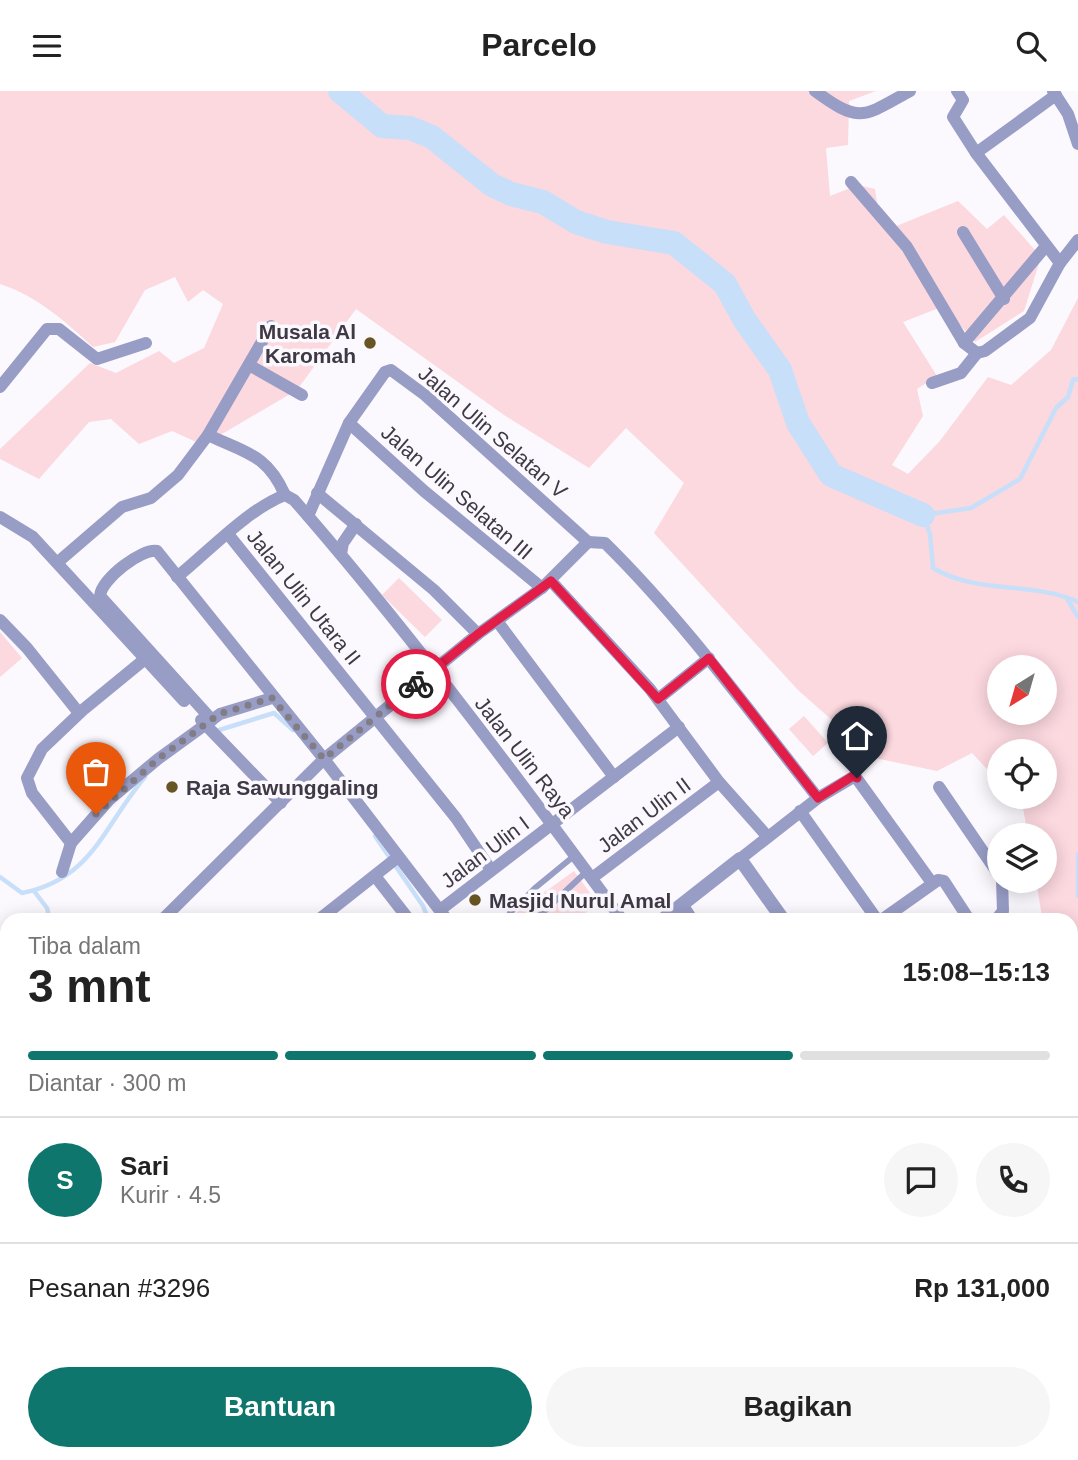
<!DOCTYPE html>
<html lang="id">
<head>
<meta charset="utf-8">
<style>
	:root { --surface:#fff; --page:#f6f6f6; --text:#222; --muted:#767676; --line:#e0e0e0; --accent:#0f766e }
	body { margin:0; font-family:Arial,sans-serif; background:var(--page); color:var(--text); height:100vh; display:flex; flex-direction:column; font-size:26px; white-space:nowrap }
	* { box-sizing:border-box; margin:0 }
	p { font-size:23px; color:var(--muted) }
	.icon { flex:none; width:38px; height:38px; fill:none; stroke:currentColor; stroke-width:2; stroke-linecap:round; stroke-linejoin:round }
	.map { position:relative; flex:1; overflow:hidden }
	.sheet { position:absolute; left:0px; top:822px; width:1078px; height:548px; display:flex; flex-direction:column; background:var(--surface); border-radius:21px 21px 0 0; box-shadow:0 4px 18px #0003 }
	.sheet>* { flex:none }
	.needle { width:46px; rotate:217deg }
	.buttons { position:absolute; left:987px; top:564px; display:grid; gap:14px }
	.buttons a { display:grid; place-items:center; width:70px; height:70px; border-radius:50%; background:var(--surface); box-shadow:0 4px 18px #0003; font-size:35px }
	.pin { position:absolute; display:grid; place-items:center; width:60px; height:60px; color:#fff; margin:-72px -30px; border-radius:50% 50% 50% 0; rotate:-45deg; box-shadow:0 0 7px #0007 }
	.pin .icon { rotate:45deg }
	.courier { position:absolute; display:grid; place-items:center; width:70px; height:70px; margin:-35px; border:5px solid #e11d48; border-radius:50%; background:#fff; color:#222; box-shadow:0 2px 9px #0007 }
	.headline em { font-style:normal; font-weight:700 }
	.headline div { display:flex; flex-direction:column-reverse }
	.headline { display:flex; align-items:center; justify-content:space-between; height:119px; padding:0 28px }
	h1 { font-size:46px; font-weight:700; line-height:52px }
	.bar { display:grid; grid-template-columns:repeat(4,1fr); gap:10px 7px; align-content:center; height:84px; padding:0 28px }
	.bar i { height:9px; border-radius:5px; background:var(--line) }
	.bar .on { background:var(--accent) }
	.bar p { grid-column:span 4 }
	.line { display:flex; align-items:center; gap:18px; padding:0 28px; border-top:2px solid var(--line) }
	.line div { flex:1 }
	.round { display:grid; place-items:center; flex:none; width:74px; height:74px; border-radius:37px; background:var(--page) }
	.cta { display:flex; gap:14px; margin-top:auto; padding:14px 28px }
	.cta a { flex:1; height:80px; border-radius:42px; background:var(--accent); color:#fff; font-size:28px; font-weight:700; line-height:80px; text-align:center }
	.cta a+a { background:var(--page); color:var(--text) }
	header { display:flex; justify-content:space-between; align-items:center; height:91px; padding:0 28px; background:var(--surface); font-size:32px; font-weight:700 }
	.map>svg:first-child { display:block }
</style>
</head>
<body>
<header><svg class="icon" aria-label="menu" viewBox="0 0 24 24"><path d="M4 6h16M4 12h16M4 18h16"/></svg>Parcelo<svg class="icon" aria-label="search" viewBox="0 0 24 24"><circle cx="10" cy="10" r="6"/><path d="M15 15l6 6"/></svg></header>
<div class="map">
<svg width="1078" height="1369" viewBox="0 0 1078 1369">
	<rect width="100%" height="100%" fill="#fbf8fe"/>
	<g fill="#fcd8df" fill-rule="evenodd">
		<path d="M0,0H876L849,10L848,54L826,57L830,105L858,94L875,98L880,134L894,136L958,110L987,138L1004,124L1041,166L1024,220L975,251L944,215L903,231L937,285L917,298L923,325L892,374L908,383L939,351L988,286L1011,294L1051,259L1078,207V882L1071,872V830L1044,829L1042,826L1036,789H1045V744H1028L1023,717L1013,705H1045V660H999V691L972,662L937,680L875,667L798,599L654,442L684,392L626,337L589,377L504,324L356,218L297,299L203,354L172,340L139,353L111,328L89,331L39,388L0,368V358L90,272L116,282L159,260L174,272L204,257L223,213L203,199L188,211L175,186L145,199L115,251L93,256C65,230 37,205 0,193ZM999,576H1045V621H999Z"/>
		<path d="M399,487L442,529L425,546L382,504Z"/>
		<path d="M0,541L22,567L0,586Z"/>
		<path d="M804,625L828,652L813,665L789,638Z"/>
		<path d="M574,780L598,813L575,829H517L513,824Z"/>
		<path d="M1071,1290L1078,1299V1369H930L925,1363H1071Z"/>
	</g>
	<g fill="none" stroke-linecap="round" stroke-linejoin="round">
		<g stroke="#c8dff9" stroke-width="4.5">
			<path d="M1078,288L1073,289L1068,306L1056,317L1020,388L971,417L923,424L930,443L933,477C978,504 1033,490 1078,511"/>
			<path d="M1066,506L1078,526"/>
			<path d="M216,640L274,622L293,639"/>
			<path d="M375,745L423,815L429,830"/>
			<path d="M1078,763V805"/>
			<path d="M0,786L22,802C93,788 104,734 145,686"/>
			<path d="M34,800L47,817L50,830"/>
		</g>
		<path stroke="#c8dff9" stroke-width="24" d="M340,0L382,35L410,37L432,46L492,94L511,103L543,111L576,131L607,141L674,152L725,193L744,228L780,279L798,332L831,384L923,424"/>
		<g stroke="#989dc6" stroke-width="6">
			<path d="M510,822L535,797L574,765"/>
			<path d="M537,827L586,781"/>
		</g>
		<g stroke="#989dc6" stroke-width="12">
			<path d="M815,0C860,33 863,26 910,0"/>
			<path d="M957,0L963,9L953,26L976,62L1060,172L1078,149"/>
			<path d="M1053,0L1068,23L1078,53"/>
			<path d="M976,62L1056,4"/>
			<path d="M851,91L907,156L964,252L977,262L985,260L1030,227L1060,172"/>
			<path d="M963,141L1004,208"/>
			<path d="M964,252L1046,155"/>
			<path d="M249,274L302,304"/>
			<path d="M932,292L961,282L977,262"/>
			<path d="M0,296L47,238H59L97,268L146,252"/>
			<path d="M349,332L424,400L542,497"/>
			<path d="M208,344C246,362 267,363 285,404"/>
			<path d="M317,402L434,499L478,543"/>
			<path d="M0,426L33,446L184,610"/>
			<path d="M228,443L456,727L491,779"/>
			<path d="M588,451L425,304L391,279L385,281L349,332L308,425C419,554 522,692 623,830"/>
			<path d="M588,451L605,452C684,530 749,620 818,707"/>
			<path d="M341,463L343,452L356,433"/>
			<path d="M58,471L122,416L151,407L178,384L208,344L271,235"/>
			<path d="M177,486C208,461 248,418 285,404L294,409L308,425"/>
			<path d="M551,490L650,598L719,691L767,745"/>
			<path d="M0,529L27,557L79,622"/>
			<path d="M497,530L614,686"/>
			<path d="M145,568L84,618L42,658L27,687L32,702L71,752L109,709L158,668L220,623L272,607"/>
			<path d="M658,608L709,567"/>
			<path d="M201,629L281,712"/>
			<path d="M939,696L999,784"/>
			<path d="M800,720L878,830"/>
			<path d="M740,768L818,707L855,685L932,792"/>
			<path d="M62,781L71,752"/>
			<path d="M375,785L410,830"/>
			<path d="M592,787L719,691"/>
			<path d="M682,813L693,830"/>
			<path d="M440,819L679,636"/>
			<path d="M161,830L324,668L157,460C142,457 101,488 100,505L212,629"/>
			<path d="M317,830L398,766"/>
			<path d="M448,830L324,668L478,543L542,497L588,451"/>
			<path d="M880,830L938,789L944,790L970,830"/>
			<path d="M995,830L1003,820L1002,789"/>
			<path d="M1071,988L1078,998"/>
			<path d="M0,993L7,985"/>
			<path d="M0,1073L7,1082"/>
			<path d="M1071,1106L1078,1115"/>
			<path d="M0,1161L7,1155"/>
			<path d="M1071,1177L1078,1172"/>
			<path d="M0,1232L7,1240"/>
			<path d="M0,1323L7,1318"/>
			<path d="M92,1363L96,1369"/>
			<path d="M229,1363L233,1369"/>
			<path d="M304,1363L308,1369"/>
			<path d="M696,1363L701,1369"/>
			<path d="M780,1363L784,1369"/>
			<path d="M870,1363L875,1369"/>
			<path d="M348,1369L356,1363"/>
		</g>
		<g stroke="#989dc6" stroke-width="14">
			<path d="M661,830L740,768L784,830"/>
			<path d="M1071,1229L1078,1239"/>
			<path d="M395,1363L399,1369"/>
			<path d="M557,1363L562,1369"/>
			<path d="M527,1369L535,1363"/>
		</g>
	</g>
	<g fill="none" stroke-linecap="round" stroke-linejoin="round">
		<path stroke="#817c86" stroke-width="7" stroke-dasharray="0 12.6" d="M96,723L158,668L219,623L272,607L324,668L416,593"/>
		<path stroke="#e11d48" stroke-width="9" d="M416,593L478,543L551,490L658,608L709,567L818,707L853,685L857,687"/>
	</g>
	<g fill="#675523" stroke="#fbf8fe" stroke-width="2.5">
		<circle cx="370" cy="252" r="7"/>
		<circle cx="172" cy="696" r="7"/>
		<circle cx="475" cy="809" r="7"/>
	</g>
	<g text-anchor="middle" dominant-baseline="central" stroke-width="7" stroke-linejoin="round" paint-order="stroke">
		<g font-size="21" font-weight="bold" fill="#3f3945" stroke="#fbf8fe" text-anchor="start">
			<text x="356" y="240" text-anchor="end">Musala Al<tspan x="356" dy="24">Karomah</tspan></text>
			<text x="186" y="696">Raja Sawunggaling</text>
			<text x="489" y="809">Masjid Nurul Amal</text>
		</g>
		<g font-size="21" fill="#3f3945" stroke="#fbf8fe">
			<text transform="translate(493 341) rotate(41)">Jalan Ulin Selatan V</text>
			<text transform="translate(457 401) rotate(41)">Jalan Ulin Selatan III</text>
			<text transform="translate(304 506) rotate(51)">Jalan Ulin Utara II</text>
			<text transform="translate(525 666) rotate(52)">Jalan Ulin Raya</text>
			<text transform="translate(644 724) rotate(-37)">Jalan Ulin II</text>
			<text transform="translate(485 761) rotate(-37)">Jalan Ulin I</text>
		</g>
	</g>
</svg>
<div class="buttons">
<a><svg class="needle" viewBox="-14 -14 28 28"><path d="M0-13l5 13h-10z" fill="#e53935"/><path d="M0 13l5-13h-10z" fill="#767676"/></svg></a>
<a><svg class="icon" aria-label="locate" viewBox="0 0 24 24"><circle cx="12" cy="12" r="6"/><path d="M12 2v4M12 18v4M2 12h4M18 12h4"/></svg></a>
<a><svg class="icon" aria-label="layers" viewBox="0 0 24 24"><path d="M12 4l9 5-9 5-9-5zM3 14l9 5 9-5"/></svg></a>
</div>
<div class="pin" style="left:96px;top:723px;background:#ea580c"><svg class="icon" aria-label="bag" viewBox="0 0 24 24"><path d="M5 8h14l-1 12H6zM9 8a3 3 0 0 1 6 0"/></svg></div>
<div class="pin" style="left:857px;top:687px;background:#1f2937"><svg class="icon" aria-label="home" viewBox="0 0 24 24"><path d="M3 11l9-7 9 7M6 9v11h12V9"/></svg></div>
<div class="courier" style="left:416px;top:593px"><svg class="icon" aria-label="bike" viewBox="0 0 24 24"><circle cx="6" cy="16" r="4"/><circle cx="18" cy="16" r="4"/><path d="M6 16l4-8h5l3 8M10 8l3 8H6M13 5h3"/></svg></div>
<section class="sheet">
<div class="headline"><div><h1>3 mnt</h1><p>Tiba dalam</p></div><em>15:08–15:13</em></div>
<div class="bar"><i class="on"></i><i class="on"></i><i class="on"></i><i></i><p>Diantar · 300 m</p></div>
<div class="line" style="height:126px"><b class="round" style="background:var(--accent);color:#fff">S</b><div><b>Sari</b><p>Kurir · 4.5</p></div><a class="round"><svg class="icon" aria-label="chat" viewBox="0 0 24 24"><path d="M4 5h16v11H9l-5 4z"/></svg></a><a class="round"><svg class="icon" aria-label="phone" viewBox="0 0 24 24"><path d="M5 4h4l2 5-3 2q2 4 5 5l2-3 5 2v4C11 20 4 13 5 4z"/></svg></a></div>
<div class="line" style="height:91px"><div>Pesanan #3296</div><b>Rp 131,000</b></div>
<div class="cta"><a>Bantuan</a><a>Bagikan</a></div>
</section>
</div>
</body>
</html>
